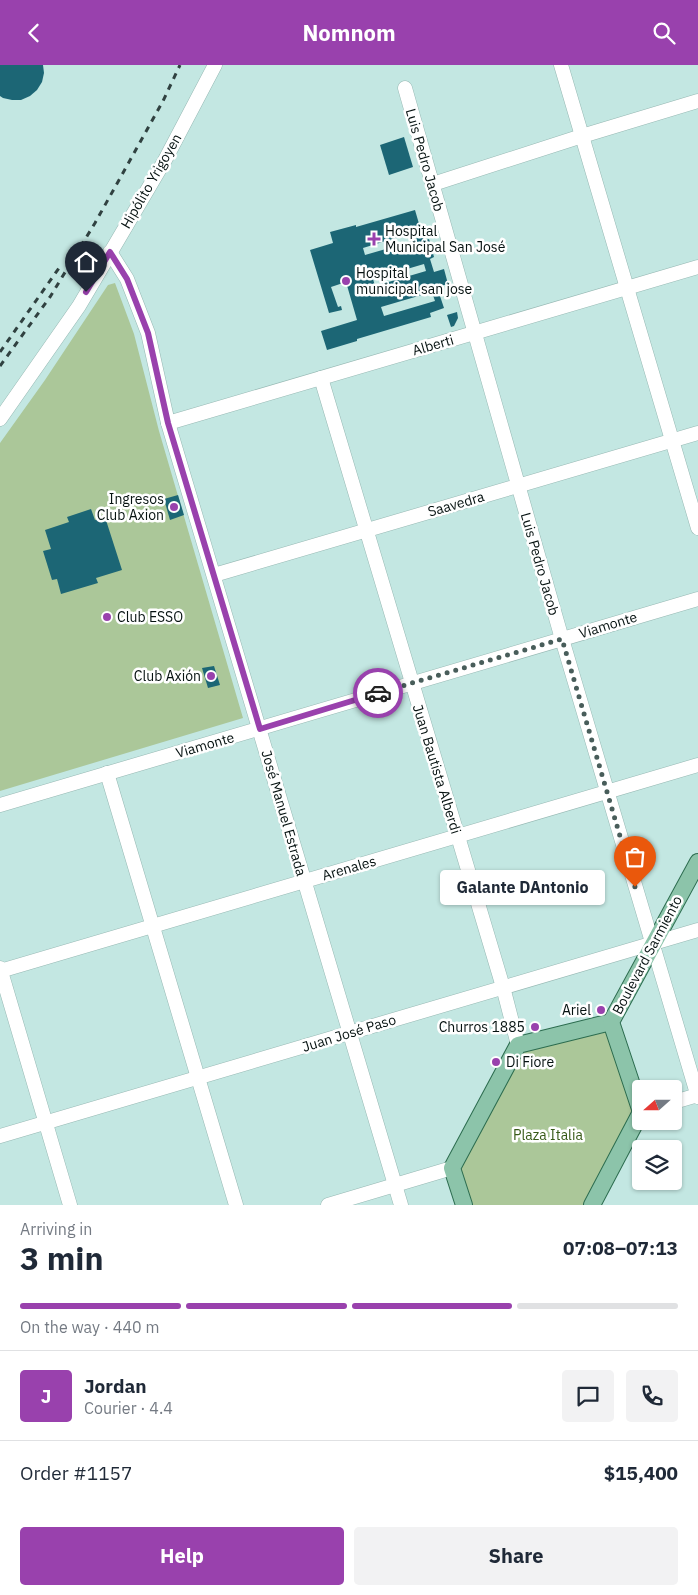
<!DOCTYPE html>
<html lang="en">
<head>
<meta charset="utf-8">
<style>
	:root { --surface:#fff; --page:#f2f2f3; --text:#1f2937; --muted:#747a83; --line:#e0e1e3; --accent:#9941ad }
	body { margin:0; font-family:"IBM Plex Sans",sans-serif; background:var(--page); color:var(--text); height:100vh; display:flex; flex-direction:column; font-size:19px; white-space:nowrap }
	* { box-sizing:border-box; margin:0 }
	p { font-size:16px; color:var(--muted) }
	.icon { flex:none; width:28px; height:28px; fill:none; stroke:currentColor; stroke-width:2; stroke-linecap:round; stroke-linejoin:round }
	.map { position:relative; height:1140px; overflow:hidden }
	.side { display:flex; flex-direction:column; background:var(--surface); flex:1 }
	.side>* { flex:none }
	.needle { width:32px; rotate:249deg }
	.buttons { position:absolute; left:632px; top:1015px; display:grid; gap:10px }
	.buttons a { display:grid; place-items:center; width:50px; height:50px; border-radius:5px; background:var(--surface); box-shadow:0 1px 4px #0004; font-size:25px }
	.pin { position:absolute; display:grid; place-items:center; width:42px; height:42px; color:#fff; margin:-51px -21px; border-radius:50% 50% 50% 0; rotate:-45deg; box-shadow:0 0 5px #0007 }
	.pin .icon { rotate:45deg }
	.courier { position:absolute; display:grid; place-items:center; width:50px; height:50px; margin:-25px; border:4px solid #9941ad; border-radius:50%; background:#fff; color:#222; box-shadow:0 1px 6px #0007 }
	.bubble { position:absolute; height:35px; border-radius:5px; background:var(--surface); box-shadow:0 1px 4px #0004; font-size:16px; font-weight:700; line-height:35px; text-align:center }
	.head em { font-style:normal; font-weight:700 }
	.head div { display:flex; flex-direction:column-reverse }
	.head { display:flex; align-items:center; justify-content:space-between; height:85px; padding:0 20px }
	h1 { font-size:32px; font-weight:700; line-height:38px }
	.bar { display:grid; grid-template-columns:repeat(4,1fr); gap:8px 5px; align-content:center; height:60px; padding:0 20px }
	.bar i { height:6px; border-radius:4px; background:var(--line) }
	.bar .current { background:var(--accent) }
	.bar p { grid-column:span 4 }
	.line { display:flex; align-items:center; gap:12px; padding:0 20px; border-top:1px solid var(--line) }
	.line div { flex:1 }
	.round { display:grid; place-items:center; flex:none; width:52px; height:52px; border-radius:5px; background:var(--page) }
	.button { display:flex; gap:10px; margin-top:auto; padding:10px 20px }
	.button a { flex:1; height:58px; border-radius:5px; background:var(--accent); color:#fff; font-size:20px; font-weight:700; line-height:58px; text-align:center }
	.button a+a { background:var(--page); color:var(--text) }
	header { display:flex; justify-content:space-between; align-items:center; height:65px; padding:0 20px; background:var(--accent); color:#fff; font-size:22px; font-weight:700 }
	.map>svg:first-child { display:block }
</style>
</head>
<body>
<header><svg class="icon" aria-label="back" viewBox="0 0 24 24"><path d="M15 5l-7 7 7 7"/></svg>Nomnom<svg class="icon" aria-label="search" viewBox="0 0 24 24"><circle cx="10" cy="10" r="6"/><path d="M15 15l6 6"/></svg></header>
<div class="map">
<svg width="698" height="1140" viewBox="0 0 698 1140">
	<rect width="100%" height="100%" fill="#c3e7e2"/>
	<g fill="#abc799">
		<path d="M115,218L134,269L159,366L243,653L0,726V378L45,315L108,220Z"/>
		<path d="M608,967L633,1048L584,1140H473L459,1099L520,985Z"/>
	</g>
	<g fill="#1c6675" fill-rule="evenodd">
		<path d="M0,0H43L44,8L42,17L37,25L30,31L21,35H12L3,33L0,31Z"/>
		<path d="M404,72L413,102L389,110L380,80Z"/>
		<path d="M415,145L424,176L429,174L434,192L430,194L434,207L444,204L448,219L437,222L444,243L430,248L431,252L357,274V276L327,285L321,266L357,255L346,217L331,222L338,242L341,241L342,245L329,248L310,185L333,178L330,167L356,160V162ZM415,167L417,175L365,190L363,183ZM424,199L426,206L375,221L373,214ZM432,227L435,236L384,251L381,242Z"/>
		<path d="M457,247L458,253L454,261L451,262L447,250Z"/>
		<path d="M178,430L184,450L170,455L164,434Z"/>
		<path d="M91,444L95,455L105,452L122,505L96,513L98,518L61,529L57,514L52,515L43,486L51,484L45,465L69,457L67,452Z"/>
		<path d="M214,601L220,620L208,623L202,603Z"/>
	</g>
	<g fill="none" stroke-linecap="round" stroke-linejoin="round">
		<g stroke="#96b8b3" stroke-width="15">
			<g id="minor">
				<path d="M561,0L698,463"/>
				<path d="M405,23L562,574L698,1032"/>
				<path d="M433,119L582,71L698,36"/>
				<path d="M110,187L127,214L148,268L168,358L401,1140"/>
				<path d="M321,313L503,922L518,980"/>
				<path d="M0,354L79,241L165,95L215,0"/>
				<path d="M168,358L698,202"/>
				<path d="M214,510L698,368"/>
				<path d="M107,708L236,1140"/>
				<path d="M0,740L698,534"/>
				<path d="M0,903L70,1140"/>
				<path d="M0,906L698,700"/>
				<path d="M674,1037L698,1030"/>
				<path d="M0,1071L698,865"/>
				<path d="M328,1140L452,1103"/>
			</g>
		</g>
		<g stroke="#2c6c4f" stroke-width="18">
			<g id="major">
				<path d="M464,1140L452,1103L518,980L611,957"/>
				<path d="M592,1140L641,1047L611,957L698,797"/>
			</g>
		</g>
		<use href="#minor" stroke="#fff" stroke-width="14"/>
		<use href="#major" stroke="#8cc4aa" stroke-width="16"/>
		<g stroke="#304140" stroke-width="3" stroke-dasharray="6 6" stroke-linecap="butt">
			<path d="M0,287L59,203"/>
			<path d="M0,301L50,232L95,158L163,36L180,0"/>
		</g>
	</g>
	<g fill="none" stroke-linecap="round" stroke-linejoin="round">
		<path stroke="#485d5a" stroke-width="5" stroke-dasharray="0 9" d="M378,628L562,574L635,822"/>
		<path stroke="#9941ad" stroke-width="6" d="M86,227L110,187L127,214L148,268L168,358L260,664L378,628"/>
	</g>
	<g fill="#9941ad" stroke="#fff" stroke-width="2">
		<path d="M371.5 166.5h5v5h5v5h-5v5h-5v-5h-5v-5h5z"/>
		<circle cx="346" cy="216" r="5"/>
		<circle cx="174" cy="442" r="5"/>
		<circle cx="107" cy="552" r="5"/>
		<circle cx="211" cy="611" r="5"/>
		<circle cx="601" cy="945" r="5"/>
		<circle cx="535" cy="962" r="5"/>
		<circle cx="496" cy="997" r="5"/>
	</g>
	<g text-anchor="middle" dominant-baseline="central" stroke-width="5" stroke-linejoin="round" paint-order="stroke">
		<g font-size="14" fill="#061211" stroke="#fff">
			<text transform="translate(425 95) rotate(74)">Luis Pedro Jacob</text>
			<text transform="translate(151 116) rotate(-60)">Hipólito Yrigoyen</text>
			<text transform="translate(433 280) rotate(-16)">Alberti</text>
			<text transform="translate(456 439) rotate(-16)">Saavedra</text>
			<text transform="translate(540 499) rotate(74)">Luis Pedro Jacob</text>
			<text transform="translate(608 560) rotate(-17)">Viamonte</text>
			<text transform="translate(205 680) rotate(-16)">Viamonte</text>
			<text transform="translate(437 704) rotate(73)">Juan Bautista Alberdi</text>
			<text transform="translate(284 748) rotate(74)">José Manuel Estrada</text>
			<text transform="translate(349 803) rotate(-16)">Arenales</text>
			<text transform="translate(647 890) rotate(-62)">Boulevard Sarmiento</text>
			<text transform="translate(349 968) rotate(-17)">Juan José Paso</text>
		</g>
		<g font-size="14" fill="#061211" stroke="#fff" text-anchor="start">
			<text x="385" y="166">Hospital<tspan x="385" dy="16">Municipal San José</tspan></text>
			<text x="356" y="208">Hospital<tspan x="356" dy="16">municipal san jose</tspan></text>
			<text x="164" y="434" text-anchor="end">Ingresos<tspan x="164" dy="16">Club Axion</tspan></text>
			<text x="117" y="552">Club ESSO</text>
			<text x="201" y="611" text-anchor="end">Club Axión</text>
			<text x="591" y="945" text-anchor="end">Ariel</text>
			<text x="525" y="962" text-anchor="end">Churros 1885</text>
			<text x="506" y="997">Di Fiore</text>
		</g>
		<g font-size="14" fill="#375a17" stroke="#fff">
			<text x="548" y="1070">Plaza Italia</text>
		</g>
	</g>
</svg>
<div class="buttons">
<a><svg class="needle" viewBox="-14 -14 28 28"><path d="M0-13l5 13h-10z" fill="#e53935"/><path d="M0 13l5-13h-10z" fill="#747a83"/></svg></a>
<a><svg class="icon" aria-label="layers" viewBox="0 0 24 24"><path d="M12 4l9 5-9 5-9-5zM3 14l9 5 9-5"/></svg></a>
</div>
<div class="pin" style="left:635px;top:822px;background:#ea580c"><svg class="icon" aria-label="bag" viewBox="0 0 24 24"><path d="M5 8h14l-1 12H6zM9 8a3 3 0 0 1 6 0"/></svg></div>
<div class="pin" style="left:86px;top:227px;background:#1f2937"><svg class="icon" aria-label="home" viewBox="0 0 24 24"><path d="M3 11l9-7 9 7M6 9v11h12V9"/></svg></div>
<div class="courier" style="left:378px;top:628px"><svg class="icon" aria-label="car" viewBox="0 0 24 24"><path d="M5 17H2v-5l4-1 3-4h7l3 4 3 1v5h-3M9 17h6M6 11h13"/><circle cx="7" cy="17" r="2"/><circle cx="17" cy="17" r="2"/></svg></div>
<div class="bubble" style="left:440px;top:805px;width:165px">Galante DAntonio</div>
</div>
<section class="side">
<div class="head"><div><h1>3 min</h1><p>Arriving in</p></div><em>07:08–07:13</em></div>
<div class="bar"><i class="current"></i><i class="current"></i><i class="current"></i><i></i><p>On the way · 440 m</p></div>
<div class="line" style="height:90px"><b class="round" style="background:var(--accent);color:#fff">J</b><div><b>Jordan</b><p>Courier · 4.4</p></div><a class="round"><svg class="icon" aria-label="chat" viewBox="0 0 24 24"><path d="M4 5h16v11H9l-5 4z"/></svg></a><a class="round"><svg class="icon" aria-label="phone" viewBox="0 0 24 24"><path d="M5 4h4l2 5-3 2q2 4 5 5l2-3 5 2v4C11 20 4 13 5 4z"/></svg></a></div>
<div class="line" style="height:65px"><div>Order #1157</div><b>$15,400</b></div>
<div class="button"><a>Help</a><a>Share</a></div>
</section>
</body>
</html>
